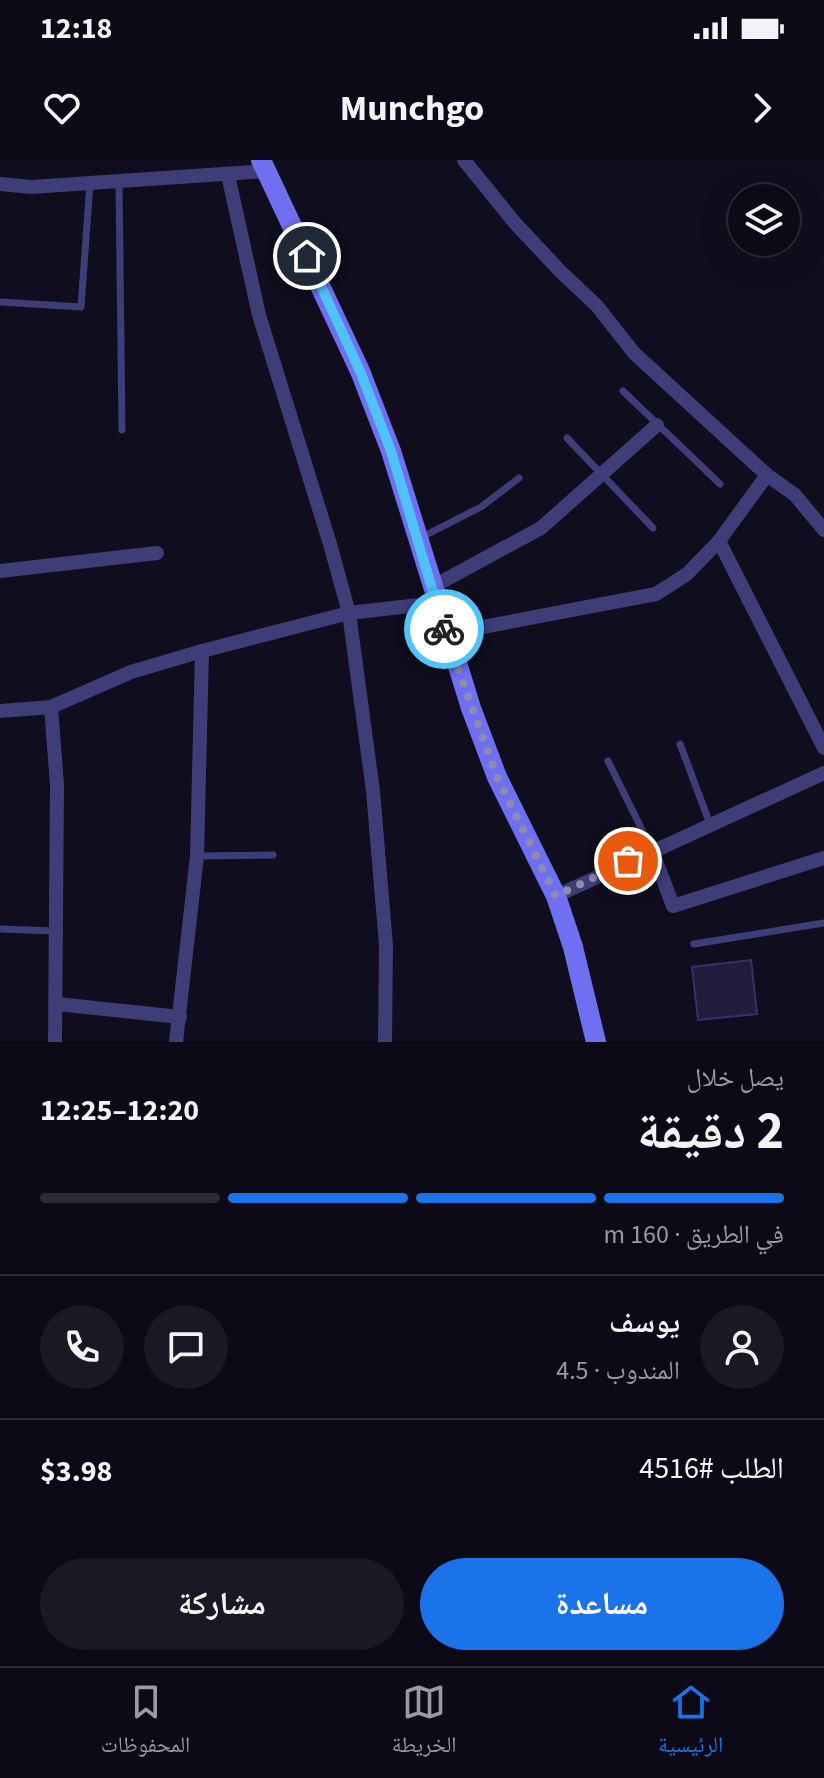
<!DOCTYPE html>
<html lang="ar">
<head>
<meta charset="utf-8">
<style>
	:root { --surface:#0c0a16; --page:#1a1823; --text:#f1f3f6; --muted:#9a9aa1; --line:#2c2b35; --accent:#1a73e8 }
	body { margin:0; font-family:"Source Sans 3","Noto Naskh Arabic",sans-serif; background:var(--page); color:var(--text); direction:rtl; height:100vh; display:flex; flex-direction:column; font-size:30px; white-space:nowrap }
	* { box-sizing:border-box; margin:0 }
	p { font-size:26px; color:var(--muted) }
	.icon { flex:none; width:44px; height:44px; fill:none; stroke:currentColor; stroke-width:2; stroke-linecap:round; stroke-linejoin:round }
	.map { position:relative; height:882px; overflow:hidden; direction:ltr }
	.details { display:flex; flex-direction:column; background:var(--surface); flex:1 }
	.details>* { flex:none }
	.controls { position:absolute; left:728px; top:24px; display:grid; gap:16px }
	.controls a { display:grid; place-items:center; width:72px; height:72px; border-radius:50%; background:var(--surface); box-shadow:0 8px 32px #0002,0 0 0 2px var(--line); font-size:40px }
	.pin { position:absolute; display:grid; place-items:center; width:68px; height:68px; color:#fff; margin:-34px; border:4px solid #fff; border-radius:50%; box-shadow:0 2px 8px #0007 }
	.courier { position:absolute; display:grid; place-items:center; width:80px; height:80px; margin:-40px; border:6px solid #4fc3f7; border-radius:50%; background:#fff; color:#222; box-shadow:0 2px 10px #0007 }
	.headline em { font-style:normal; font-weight:700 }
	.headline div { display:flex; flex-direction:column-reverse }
	.headline { display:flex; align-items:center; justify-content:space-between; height:136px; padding:0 40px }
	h1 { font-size:52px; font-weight:700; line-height:60px }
	.bar { display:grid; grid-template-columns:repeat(4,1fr); gap:12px 8px; align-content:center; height:96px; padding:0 40px }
	.bar i { height:10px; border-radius:6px; background:var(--line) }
	.bar .on { background:var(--accent) }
	.bar p { grid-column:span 4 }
	.line { display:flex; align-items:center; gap:20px; padding:0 40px; border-top:2px solid var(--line) }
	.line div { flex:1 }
	.round { display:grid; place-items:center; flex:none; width:84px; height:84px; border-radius:42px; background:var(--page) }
	.button { display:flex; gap:16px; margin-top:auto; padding:16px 40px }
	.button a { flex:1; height:92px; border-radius:48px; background:var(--accent); color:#fff; font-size:32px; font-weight:700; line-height:92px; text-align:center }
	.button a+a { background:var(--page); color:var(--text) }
	.status { display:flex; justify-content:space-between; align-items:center; height:56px; padding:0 40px; background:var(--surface); direction:ltr }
	.status svg { height:22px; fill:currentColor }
	header { display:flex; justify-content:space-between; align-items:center; height:104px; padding:0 40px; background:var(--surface); font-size:36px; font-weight:700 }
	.tab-bar { display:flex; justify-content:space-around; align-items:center; height:112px; border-top:2px solid var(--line); background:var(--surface); font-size:22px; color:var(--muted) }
	.tab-bar a { display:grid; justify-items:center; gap:4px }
	.tab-bar .on { color:var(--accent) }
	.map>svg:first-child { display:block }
</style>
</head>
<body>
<div class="status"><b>12:18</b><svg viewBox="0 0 49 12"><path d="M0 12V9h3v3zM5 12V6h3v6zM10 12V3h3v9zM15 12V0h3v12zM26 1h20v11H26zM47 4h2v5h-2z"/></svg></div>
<header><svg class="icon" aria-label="forward" viewBox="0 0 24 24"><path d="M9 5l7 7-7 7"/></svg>Munchgo<svg class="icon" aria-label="heart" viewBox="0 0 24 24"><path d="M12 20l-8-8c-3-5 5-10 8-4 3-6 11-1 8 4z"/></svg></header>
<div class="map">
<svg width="824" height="882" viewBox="0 0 824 882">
	<rect width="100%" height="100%" fill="#100e1e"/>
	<path fill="#221c3d" stroke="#393067" stroke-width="2" d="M751,800L757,854L698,860L692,807Z"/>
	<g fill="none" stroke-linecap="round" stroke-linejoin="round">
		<g stroke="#3e3d78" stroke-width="7">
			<path d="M119,21L122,270"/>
			<path d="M0,142L81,147L90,23"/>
			<path d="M623,231L720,324"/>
			<path d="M567,278L653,368"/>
			<path d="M420,378L481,347L519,318"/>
			<path d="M680,584L710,664"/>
			<path d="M608,601L652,690"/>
			<path d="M197,696L273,695"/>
			<path d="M0,769L55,771"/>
			<path d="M694,784L824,763"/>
		</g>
		<g stroke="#3e3d78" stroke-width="14">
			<path d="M464,0L515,63L560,111L597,146L634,193L767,315L795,335L824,370"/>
			<path d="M228,15L259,155L330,384L349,453L373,631L386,785L385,882"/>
			<path d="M0,24L31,27L266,11"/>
			<path d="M719,381L824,588"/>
			<path d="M0,411L157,393"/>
			<path d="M432,427L541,368L657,265"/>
			<path d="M446,474L656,434L687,414L719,381L767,315"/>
			<path d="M51,547L57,625L55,882"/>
			<path d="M0,551L51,547L131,512L202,491L349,453L436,443"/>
			<path d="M652,690L673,746L824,698"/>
			<path d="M556,736L824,613"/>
			<path d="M57,844L180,857"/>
			<path d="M176,882L197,696L202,491"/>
		</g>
		<path stroke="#6f6ff2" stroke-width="20" d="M261,0L360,211L391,291L471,548L497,617L556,736L573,787L596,882"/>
	</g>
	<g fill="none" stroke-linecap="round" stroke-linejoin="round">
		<path stroke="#8f8bae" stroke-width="8" stroke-dasharray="0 14.4" d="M444,469L497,617L556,736L628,701"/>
		<path stroke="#4fc3f7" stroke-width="10" d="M307,96L360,211L391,291L444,469"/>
	</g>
</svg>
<div class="controls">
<a><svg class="icon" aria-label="layers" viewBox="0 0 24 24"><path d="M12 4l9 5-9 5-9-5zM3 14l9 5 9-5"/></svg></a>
</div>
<div class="pin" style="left:628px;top:701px;background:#ea580c"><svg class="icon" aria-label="bag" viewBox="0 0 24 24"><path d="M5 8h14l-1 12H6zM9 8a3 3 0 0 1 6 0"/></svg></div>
<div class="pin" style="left:307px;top:96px;background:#1f2937"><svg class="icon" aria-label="home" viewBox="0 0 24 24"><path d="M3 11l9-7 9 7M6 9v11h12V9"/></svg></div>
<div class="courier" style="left:444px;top:469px"><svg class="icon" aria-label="bike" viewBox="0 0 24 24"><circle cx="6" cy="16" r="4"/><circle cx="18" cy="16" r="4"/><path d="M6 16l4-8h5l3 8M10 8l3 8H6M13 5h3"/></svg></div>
</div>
<section class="details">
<div class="headline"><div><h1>2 دقيقة</h1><p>يصل خلال</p></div><em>12:20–12:25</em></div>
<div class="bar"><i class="on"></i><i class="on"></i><i class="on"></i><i></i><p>في الطريق · 160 m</p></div>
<div class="line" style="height:144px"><a class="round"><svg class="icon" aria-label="person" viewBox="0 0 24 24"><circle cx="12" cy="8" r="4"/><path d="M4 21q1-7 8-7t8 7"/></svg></a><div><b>يوسف</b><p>المندوب · 4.5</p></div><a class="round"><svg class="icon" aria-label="chat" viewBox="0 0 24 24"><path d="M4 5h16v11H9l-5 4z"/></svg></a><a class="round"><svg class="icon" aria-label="phone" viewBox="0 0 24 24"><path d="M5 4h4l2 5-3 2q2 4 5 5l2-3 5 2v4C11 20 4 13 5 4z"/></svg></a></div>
<div class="line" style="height:104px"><div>الطلب #4516</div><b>$3.98</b></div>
<div class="button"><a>مساعدة</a><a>مشاركة</a></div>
</section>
<nav class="tab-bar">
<a class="on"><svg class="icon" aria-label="home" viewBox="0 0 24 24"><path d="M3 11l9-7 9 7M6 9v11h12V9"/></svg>الرئيسية</a>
<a><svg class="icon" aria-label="map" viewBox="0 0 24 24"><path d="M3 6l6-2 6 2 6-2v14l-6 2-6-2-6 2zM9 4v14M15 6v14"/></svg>الخريطة</a>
<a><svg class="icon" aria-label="saved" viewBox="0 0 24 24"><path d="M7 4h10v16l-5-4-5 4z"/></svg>المحفوظات</a>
</nav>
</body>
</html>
